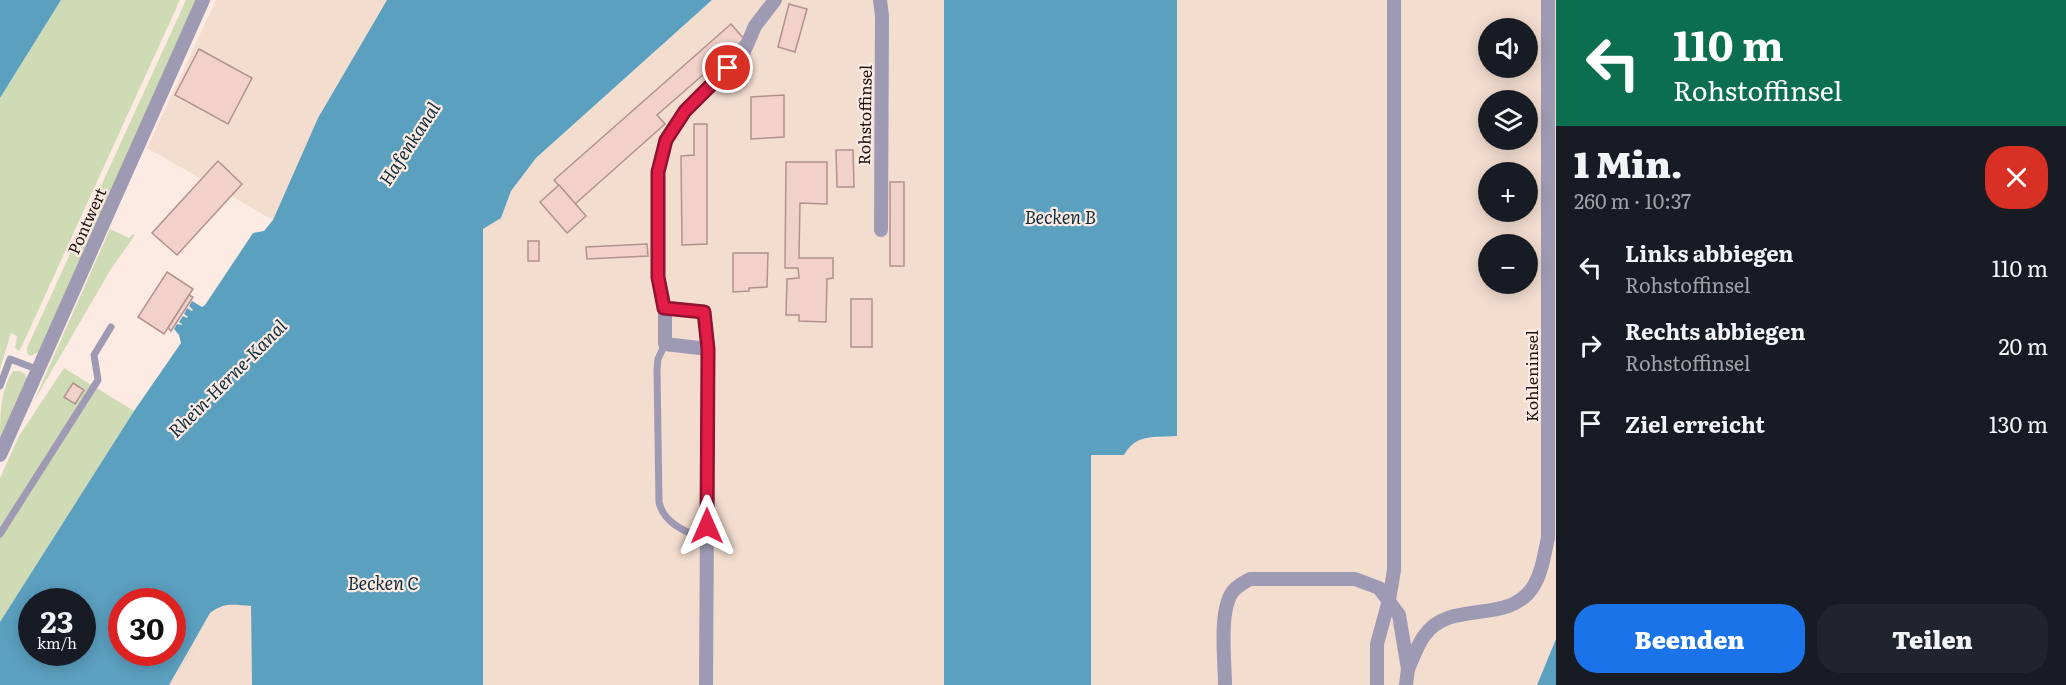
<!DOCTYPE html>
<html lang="de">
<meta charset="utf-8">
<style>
:root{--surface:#171b24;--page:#20242c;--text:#f1f3f6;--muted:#9ea1a6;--accent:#1a73e8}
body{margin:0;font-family:Literata,serif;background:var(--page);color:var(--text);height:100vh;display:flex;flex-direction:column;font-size:22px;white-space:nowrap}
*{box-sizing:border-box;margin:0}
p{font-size:20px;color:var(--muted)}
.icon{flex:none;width:33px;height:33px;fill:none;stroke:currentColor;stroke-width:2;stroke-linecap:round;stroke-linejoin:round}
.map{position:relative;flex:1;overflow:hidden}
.side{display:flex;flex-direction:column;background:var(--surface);width:510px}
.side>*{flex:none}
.banner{background:#0b6e4f;color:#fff;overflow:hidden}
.controls{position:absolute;left:1478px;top:18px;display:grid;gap:12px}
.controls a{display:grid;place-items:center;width:60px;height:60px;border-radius:50%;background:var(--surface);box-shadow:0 3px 15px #0003;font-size:30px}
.speed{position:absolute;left:18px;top:588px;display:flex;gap:12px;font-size:30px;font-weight:700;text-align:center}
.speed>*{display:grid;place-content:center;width:78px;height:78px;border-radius:50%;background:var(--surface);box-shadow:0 3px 15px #0003;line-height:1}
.speed small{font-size:15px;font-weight:400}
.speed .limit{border:9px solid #d22;background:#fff;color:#111}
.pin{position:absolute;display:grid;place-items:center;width:51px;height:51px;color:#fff;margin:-26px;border:3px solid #fff;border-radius:50%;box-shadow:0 2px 6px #0007}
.me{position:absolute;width:66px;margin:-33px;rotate:0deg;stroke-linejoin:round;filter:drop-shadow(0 0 4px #0008)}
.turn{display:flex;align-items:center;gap:21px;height:126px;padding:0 18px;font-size:27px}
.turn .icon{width:78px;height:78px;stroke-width:2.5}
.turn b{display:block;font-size:42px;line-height:51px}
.round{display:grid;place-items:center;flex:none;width:63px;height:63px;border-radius:24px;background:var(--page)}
.head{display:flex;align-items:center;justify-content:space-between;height:102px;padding:0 18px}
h1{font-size:36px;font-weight:800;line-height:45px}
.button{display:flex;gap:12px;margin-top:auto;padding:12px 18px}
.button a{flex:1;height:69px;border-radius:24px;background:var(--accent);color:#fff;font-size:24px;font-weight:800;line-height:69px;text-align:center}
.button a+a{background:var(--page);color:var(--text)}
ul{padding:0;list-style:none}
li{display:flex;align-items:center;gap:18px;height:78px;padding:0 18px}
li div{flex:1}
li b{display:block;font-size:22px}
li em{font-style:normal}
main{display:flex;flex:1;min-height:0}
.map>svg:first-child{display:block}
.industrial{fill:#f3ddcf;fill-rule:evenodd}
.green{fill:#cfdbb5}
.water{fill:#5ca0c0;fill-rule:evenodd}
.building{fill:#f1d1ca;stroke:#b1938c;stroke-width:1.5}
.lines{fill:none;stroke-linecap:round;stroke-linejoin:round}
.service{stroke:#9f9ab4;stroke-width:7}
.minor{stroke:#9f9ab4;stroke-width:14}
.route-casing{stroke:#92132f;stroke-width:15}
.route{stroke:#e11d48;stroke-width:10}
.labels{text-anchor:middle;stroke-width:4.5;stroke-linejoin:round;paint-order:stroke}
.street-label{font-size:16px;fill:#1d130f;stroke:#fdebe3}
.water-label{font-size:18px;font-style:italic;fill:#0e2e3d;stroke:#fdebe3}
</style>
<main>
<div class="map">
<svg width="1556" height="685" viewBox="0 0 1556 685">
<rect width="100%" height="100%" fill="#fdebe3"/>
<g class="industrial">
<polygon points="216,0 387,0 318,118 273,220 147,148"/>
<polygon points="712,0 944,0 944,685 483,685 483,229 501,218 511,191 536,158"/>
<path d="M1177 0H1556V639L1537 685H1091V455H1124L1130 445 1140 439 1177 436ZM1488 28H1527V68H1488ZM1488 100H1527V140H1488ZM1488 172H1527V212H1488ZM1488 244H1527V284H1488Z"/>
<polygon points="228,604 251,606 252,685 168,685 210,613 219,606"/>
</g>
<g class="green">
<polygon points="61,0 180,0 21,348 19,351 15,348 17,336 11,333 0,369 0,98"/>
<polygon points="186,0 197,0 39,352 30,356 27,353 27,348"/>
<polygon points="110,229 129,238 133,234 135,235 111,269 34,401"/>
<polygon points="64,368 134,411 0,622 0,478 19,436"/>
<path d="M13 371H19L25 374 27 379 0 441C0 417 0 391 13 371Z"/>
</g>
<g class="water">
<polygon points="0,0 61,0 0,98"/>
<path d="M387 0H712L536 158 511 191 501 218 483 229V685H252L251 606C234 605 225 602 210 613L169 685H0V622L134 411 181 343 179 335 174 329 177 324 183 325 179 322 183 316 187 318 188 317 184 314 187 308 192 311 193 310 189 306 192 301 202 307 205 305 253 233 264 231 273 220 318 118ZM32 602H82V652H32ZM122 602H172V652H122Z"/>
<path d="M944 0H1177V436C1155 438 1136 433 1124 455H1091V685H944Z"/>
<polygon points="1556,639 1556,685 1537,685"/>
</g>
<g class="building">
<polygon points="789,4 807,9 795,52 778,47"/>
<polygon points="731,24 744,39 657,115 665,124 575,204 554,180"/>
<polygon points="199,49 252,78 228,124 175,95"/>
<polygon points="784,95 784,137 751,139 751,97"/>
<polygon points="694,124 707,124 707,244 682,245 681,156 694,155"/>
<polygon points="836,150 853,150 854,187 837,187"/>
<polygon points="218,161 242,184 177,255 152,233"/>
<polygon points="786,162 827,162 827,204 800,203 799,258 833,258 833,278 827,279 826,322 799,321 799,315 786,315 787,279 799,278 798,268 785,268"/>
<rect x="890" y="182" width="14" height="84"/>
<polygon points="559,185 586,216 567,233 540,202"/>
<rect x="528" y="241" width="11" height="20"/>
<polygon points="647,244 648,256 587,259 586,247"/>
<polygon points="733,253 768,253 767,287 749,288 749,291 733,292"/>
<polygon points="167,272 193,289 164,334 138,317"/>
<polygon points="189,295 193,297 171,331 168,328"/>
<rect x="851" y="299" width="21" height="48"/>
<polygon points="73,383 84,390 75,404 64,397"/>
</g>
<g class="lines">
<g class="service">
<path d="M665 344 658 359 657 370 659 502C664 525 688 532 707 541"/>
<polyline points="0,386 10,359 39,370"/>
<polyline points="0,534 98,380 94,355 111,327"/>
</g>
<g class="minor">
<polyline points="880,0 882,16 881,230"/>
<polyline points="665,308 658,277 658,172 666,140 685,111 743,54 755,26 775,0"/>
<polyline points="0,455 203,0"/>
<path d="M1408 669C1413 658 1417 646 1424 636 1450 598 1508 626 1533 587 1542 573 1544 555 1548 538V0"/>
<polyline points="706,685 708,349 704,312 665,308 665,344 708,349"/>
<path d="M1225 685C1225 661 1218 608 1234 590 1239 585 1245 582 1250 579H1355L1379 588 1399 615 1408 669 1406 685"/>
<polyline points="1377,685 1377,644 1389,600 1394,570 1394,0"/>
</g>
</g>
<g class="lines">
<g class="route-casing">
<polyline id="route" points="707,526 708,349 704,312 664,308 658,277 658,172 666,140 685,111 728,68"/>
</g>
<use href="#route" class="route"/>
</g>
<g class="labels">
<g class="street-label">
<text transform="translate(865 115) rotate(-89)" y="6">Rohstoffinsel</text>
<text transform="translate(87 221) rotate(-66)" y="6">Pontwert</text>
<text transform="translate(1532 376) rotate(-90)" y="6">Kohleninsel</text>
</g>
<g class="water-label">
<text transform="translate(410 144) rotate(-57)" y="6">Hafenkanal</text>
<text x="1060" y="224">Becken B</text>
<text transform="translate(228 379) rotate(-45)" y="6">Rhein-Herne-Kanal</text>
<text x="383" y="590">Becken C</text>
</g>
</g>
</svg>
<div class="controls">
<a><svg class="icon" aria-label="sound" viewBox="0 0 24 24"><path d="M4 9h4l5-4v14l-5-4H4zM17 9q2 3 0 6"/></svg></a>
<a><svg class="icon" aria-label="layers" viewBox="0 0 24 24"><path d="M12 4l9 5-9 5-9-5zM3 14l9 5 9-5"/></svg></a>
<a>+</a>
<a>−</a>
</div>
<div class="speed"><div>23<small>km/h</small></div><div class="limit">30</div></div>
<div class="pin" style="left:728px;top:68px;background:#d93025"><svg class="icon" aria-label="arrive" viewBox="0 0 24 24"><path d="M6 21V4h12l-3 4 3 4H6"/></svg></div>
<svg class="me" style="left:707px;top:526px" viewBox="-20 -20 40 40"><path d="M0-17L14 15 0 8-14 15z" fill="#e11d48" stroke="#fff" stroke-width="4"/></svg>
</div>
<section class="side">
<div class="banner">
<div class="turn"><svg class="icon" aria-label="left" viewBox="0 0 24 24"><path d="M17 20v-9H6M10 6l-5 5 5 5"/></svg><div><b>110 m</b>Rohstoffinsel</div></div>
</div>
<div class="head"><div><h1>1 Min.</h1><p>260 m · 10:37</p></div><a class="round" style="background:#d93025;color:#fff"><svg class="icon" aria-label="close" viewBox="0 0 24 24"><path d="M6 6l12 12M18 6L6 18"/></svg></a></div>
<ul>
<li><svg class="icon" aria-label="left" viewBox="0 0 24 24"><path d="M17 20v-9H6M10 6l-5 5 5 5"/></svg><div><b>Links abbiegen</b><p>Rohstoffinsel</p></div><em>110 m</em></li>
<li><svg class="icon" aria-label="right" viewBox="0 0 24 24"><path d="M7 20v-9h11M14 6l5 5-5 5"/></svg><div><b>Rechts abbiegen</b><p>Rohstoffinsel</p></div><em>20 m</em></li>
<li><svg class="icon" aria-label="arrive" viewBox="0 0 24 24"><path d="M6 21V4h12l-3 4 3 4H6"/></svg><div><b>Ziel erreicht</b></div><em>130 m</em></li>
</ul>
<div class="button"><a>Beenden</a><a>Teilen</a></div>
</section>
</main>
